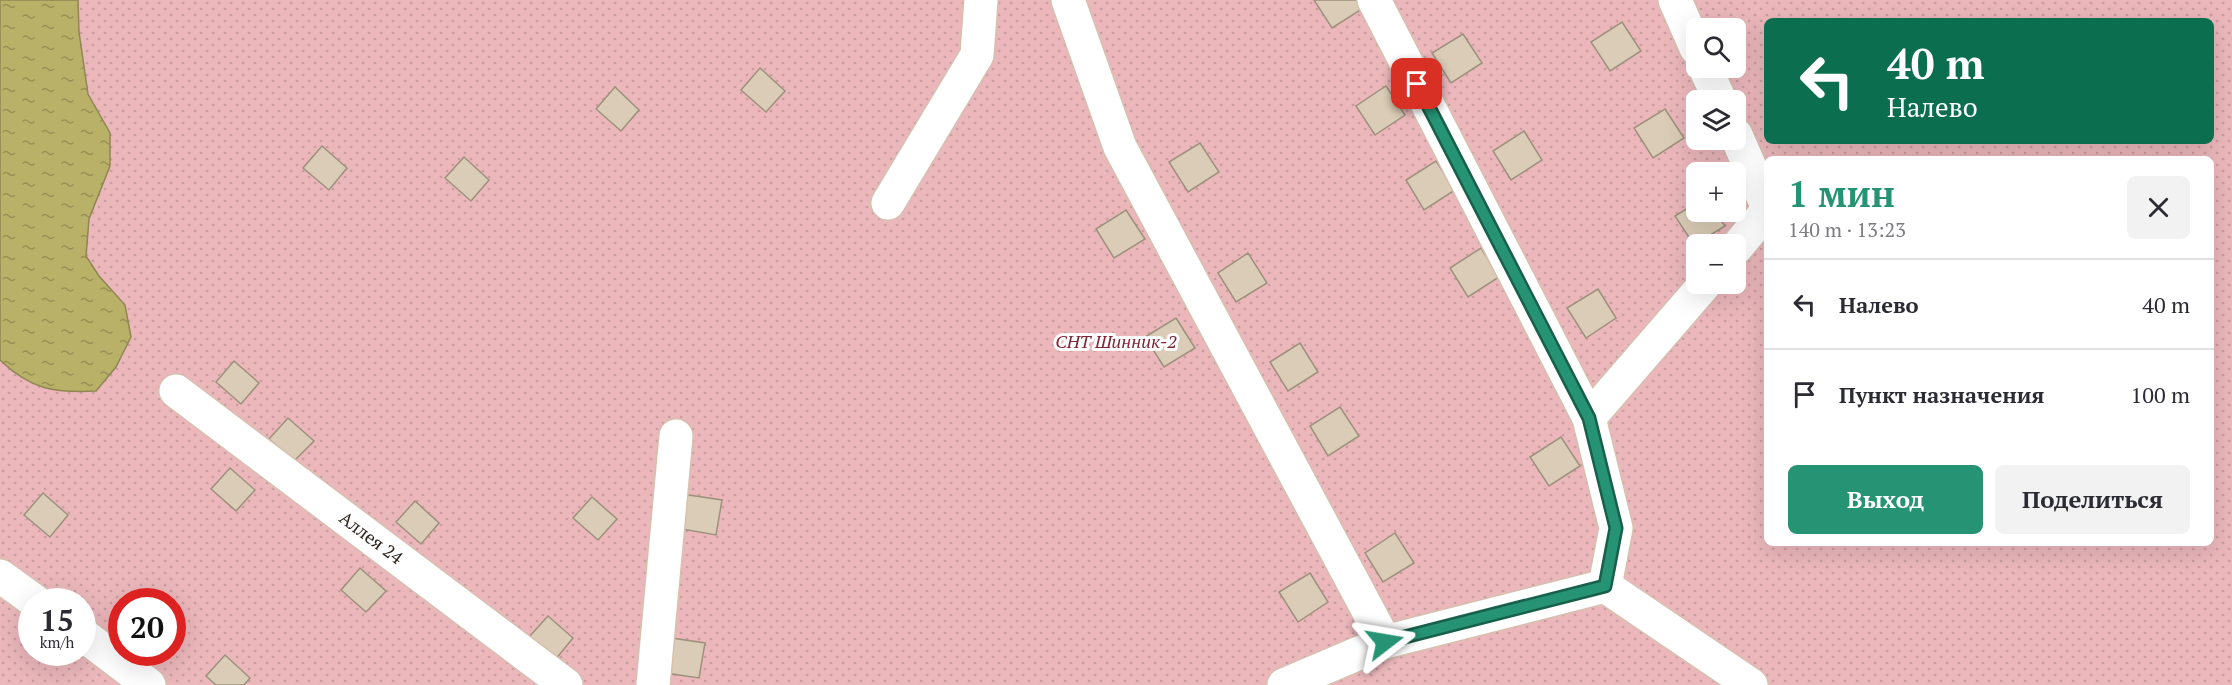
<!DOCTYPE html>
<html lang="ru">
<meta charset="utf-8">
<style>
:root{--surface:#fff;--page:#f2f2f3;--text:#2b2b33;--muted:#7c7c81;--line:#e1e1e2;--accent:#259374}
body{margin:0;font-family:"PT Serif",serif;background:var(--page);color:var(--text);height:100vh;display:flex;flex-direction:column;font-size:22px;white-space:nowrap}
*{box-sizing:border-box;margin:0}
p{font-size:20px;color:var(--muted)}
.icon{flex:none;width:33px;height:33px;fill:none;stroke:currentColor;stroke-width:2;stroke-linecap:round;stroke-linejoin:round}
.map{position:relative;flex:1;overflow:hidden}
.drawer{position:absolute;left:1764px;top:156px;width:450px;height:390px;display:flex;flex-direction:column;background:var(--surface);border-radius:9px;box-shadow:0 6px 24px #0002}
.drawer>*{flex:none}
.hud{position:absolute;left:1764px;top:18px;width:450px;height:126px;border-radius:9px;box-shadow:0 6px 24px #0002;background:#0b6e4f;color:#fff;overflow:hidden}
.controls{position:absolute;left:1686px;top:18px;display:grid;gap:12px}
.controls a{display:grid;place-items:center;width:60px;height:60px;border-radius:9px;background:var(--surface);box-shadow:0 6px 24px #0002;font-size:30px}
.speed{position:absolute;left:18px;top:588px;display:flex;gap:12px;font-size:30px;font-weight:700;text-align:center}
.speed>*{display:grid;place-content:center;width:78px;height:78px;border-radius:50%;background:var(--surface);box-shadow:0 6px 24px #0002;line-height:1}
.speed small{font-size:15px;font-weight:400}
.speed .limit{border:9px solid #d22;background:#fff;color:#111}
.pin{position:absolute;display:grid;place-items:center;width:51px;height:51px;color:#fff;margin:-26px;border-radius:12px;box-shadow:0 3px 9px #0006}
.me{position:absolute;width:66px;margin:-33px;rotate:76deg;stroke-linejoin:round;filter:drop-shadow(0 0 4px #0008)}
.turn{display:flex;align-items:center;gap:21px;height:126px;padding:0 24px;font-size:27px}
.turn .icon{width:78px;height:78px;stroke-width:2.5}
.turn b{display:block;font-size:42px;line-height:51px}
.round{display:grid;place-items:center;flex:none;width:63px;height:63px;border-radius:9px;background:var(--page)}
.summary{display:flex;align-items:center;justify-content:space-between;height:102px;padding:0 24px}
h1{font-size:36px;font-weight:600;line-height:45px;color:var(--accent)}
.primary-button{display:flex;gap:12px;margin-top:auto;padding:12px 24px}
.primary-button a{flex:1;height:69px;border-radius:9px;background:var(--accent);color:#fff;font-size:24px;font-weight:600;line-height:69px;text-align:center}
.primary-button a+a{background:var(--page);color:var(--text)}
ul{padding:0;list-style:none}
li{display:flex;align-items:center;gap:18px;height:90px;padding:0 24px;border-top:2px solid var(--line)}
li div{flex:1}
li b{display:block;font-size:22px}
li em{font-style:normal}
.map>svg:first-child{display:block}
.garden{fill:url(#garden-dots);fill-rule:evenodd}
.water{fill:url(#water-ripples);stroke:#8f8752;stroke-width:1.5}
.building{fill:#daccb6;stroke:#9e917c;stroke-width:1.5}
.lines{fill:none;stroke-linecap:round;stroke-linejoin:round}
.minor-casing{stroke:#d7c0b0;stroke-width:36}
.minor{stroke:#fff;stroke-width:33}
.route-casing{stroke:#18604b;stroke-width:15}
.route{stroke:#259374;stroke-width:10}
.labels{text-anchor:middle;stroke-width:6;stroke-linejoin:round;paint-order:stroke}
.park-label{font-size:18px;font-style:italic;fill:#802537;stroke:#fff}
.street-label{font-size:18px;fill:#2d241e;stroke:#fff}
</style>
<div class="map">
<svg width="2232" height="685" viewBox="0 0 2232 685">
<defs>
<pattern id="garden-dots" width="8" height="8" patternUnits="userSpaceOnUse" patternTransform="scale(1.5)"><rect width="8" height="8" fill="#ebb7bb"/><path d="M2 2h.1M6 6h.1" fill="none" stroke="#ca9da0" stroke-width="1.8" stroke-linecap="round"/></pattern>
<pattern id="water-ripples" width="26" height="14" patternUnits="userSpaceOnUse" patternTransform="scale(1.5)"><rect width="26" height="14" fill="#b9b168"/><path d="M2 4q2-2 4 0t4 0M15 11q2-2 4 0t4 0" fill="none" stroke="#979055"/></pattern>
</defs>
<rect width="100%" height="100%" fill="#fdf3ed"/>
<path class="garden" d="M0 0H2232V685H0ZM1767 21H2211V141H1767ZM1696 28H1736V68H1696ZM1696 100H1736V140H1696ZM1767 159H2211V543H1767ZM1696 172H1736V212H1696ZM1696 244H1736V284H1696ZM32 602H82V652H32ZM122 602H172V652H122Z"/>
<path class="water" d="M0 0H78L79 32 88 94 110 133V166L89 219 86 256 99 276 125 305 131 337 116 367 96 391C55 393 31 390 0 360Z"/>
<g class="building">
<polygon points="1314,0 1357,0 1362,9 1332,28"/>
<polygon points="1622,22 1641,51 1610,71 1591,42"/>
<polygon points="1463,34 1482,63 1451,83 1432,53"/>
<polygon points="760,68 785,91 766,112 741,90"/>
<polygon points="1386,86 1405,115 1375,135 1356,106"/>
<polygon points="615,87 639,110 621,131 596,109"/>
<polygon points="1665,109 1684,138 1653,158 1634,128"/>
<polygon points="1524,131 1542,160 1511,180 1493,151"/>
<polygon points="1200,143 1219,172 1188,192 1169,162"/>
<polygon points="322,146 347,168 329,190 303,168"/>
<polygon points="464,157 489,180 471,201 445,178"/>
<polygon points="1436,161 1455,190 1424,210 1406,180"/>
<polygon points="1696,203 1696,212 1715,212 1725,226 1694,245 1675,216"/>
<polygon points="1126,210 1145,239 1114,258 1096,229"/>
<polygon points="1481,248 1499,277 1468,297 1450,268"/>
<polygon points="1248,253 1267,283 1236,302 1218,273"/>
<polygon points="1598,289 1616,318 1586,338 1567,308"/>
<polygon points="1176,318 1195,348 1164,367 1145,337"/>
<polygon points="1300,343 1318,372 1288,391 1270,362"/>
<polygon points="234,361 259,383 241,404 216,382"/>
<polygon points="1340,407 1359,436 1328,456 1310,426"/>
<polygon points="288,418 314,441 294,461 269,439"/>
<polygon points="1561,437 1580,466 1549,486 1530,457"/>
<polygon points="230,468 255,490 236,511 211,489"/>
<polygon points="43,493 68,515 50,537 24,515"/>
<polygon points="682,494 722,500 716,535 676,528"/>
<polygon points="592,497 617,519 598,540 573,518"/>
<polygon points="415,501 439,523 421,544 396,522"/>
<polygon points="1395,533 1414,563 1383,582 1365,553"/>
<polygon points="360,568 386,591 366,612 341,590"/>
<polygon points="1310,573 1328,602 1298,622 1279,592"/>
<polygon points="548,616 573,638 555,660 529,637"/>
<polygon points="665,637 705,643 699,678 659,672"/>
<polygon points="225,655 250,678 244,685 216,685 206,676"/>
</g>
<g class="lines">
<g class="minor-casing">
<g id="minor">
<polyline points="1068,0 1120,147 1385,642"/>
<polyline points="1675,0 1696,48"/>
<polyline points="1705,68 1720,100"/>
<polyline points="1736,135 1767,206"/>
<polyline points="888,203 977,55 981,0"/>
<polyline points="1736,248 1767,211"/>
<polyline points="176,391 566,685"/>
<polyline points="1589,418 1705,284"/>
<polyline points="0,576 36,602"/>
<polyline points="1605,586 1751,685"/>
<polyline points="82,634 149,685"/>
<polyline points="653,685 676,436"/>
<polyline points="1284,685 1385,642 1605,586 1616,528 1589,418 1374,0"/>
</g>
</g>
<use href="#minor" class="minor"/>
</g>
<g class="lines">
<g class="route-casing">
<polyline id="route" points="1385,642 1605,586 1616,528 1589,418 1417,84"/>
</g>
<use href="#route" class="route"/>
</g>
<g class="labels">
<g class="park-label">
<text x="1116" y="348">СНТ Шинник-2</text>
</g>
<g class="street-label">
<text transform="translate(371 538) rotate(37)" y="6">Аллея 24</text>
</g>
</g>
</svg>
<div class="controls">
<a><svg class="icon" aria-label="search" viewBox="0 0 24 24"><circle cx="10" cy="10" r="6"/><path d="M15 15l6 6"/></svg></a>
<a><svg class="icon" aria-label="layers" viewBox="0 0 24 24"><path d="M12 4l9 5-9 5-9-5zM3 14l9 5 9-5"/></svg></a>
<a>+</a>
<a>−</a>
</div>
<div class="speed"><div>15<small>km/h</small></div><div class="limit">20</div></div>
<div class="pin" style="left:1417px;top:84px;background:#d93025"><svg class="icon" aria-label="arrive" viewBox="0 0 24 24"><path d="M6 21V4h12l-3 4 3 4H6"/></svg></div>
<svg class="me" style="left:1385px;top:642px" viewBox="-20 -20 40 40"><path d="M0-17L14 15 0 8-14 15z" fill="#259374" stroke="#fff" stroke-width="4"/></svg>
<div class="hud">
<div class="turn"><svg class="icon" aria-label="left" viewBox="0 0 24 24"><path d="M17 20v-9H6M10 6l-5 5 5 5"/></svg><div><b>40 m</b>Налево</div></div>
</div>
<section class="drawer">
<div class="summary"><div><h1>1 мин</h1><p>140 m · 13:23</p></div><a class="round"><svg class="icon" aria-label="close" viewBox="0 0 24 24"><path d="M6 6l12 12M18 6L6 18"/></svg></a></div>
<ul>
<li><svg class="icon" aria-label="left" viewBox="0 0 24 24"><path d="M17 20v-9H6M10 6l-5 5 5 5"/></svg><div><b>Налево</b></div><em>40 m</em></li>
<li><svg class="icon" aria-label="arrive" viewBox="0 0 24 24"><path d="M6 21V4h12l-3 4 3 4H6"/></svg><div><b>Пункт назначения</b></div><em>100 m</em></li>
</ul>
<div class="primary-button"><a>Выход</a><a>Поделиться</a></div>
</section>
</div>
